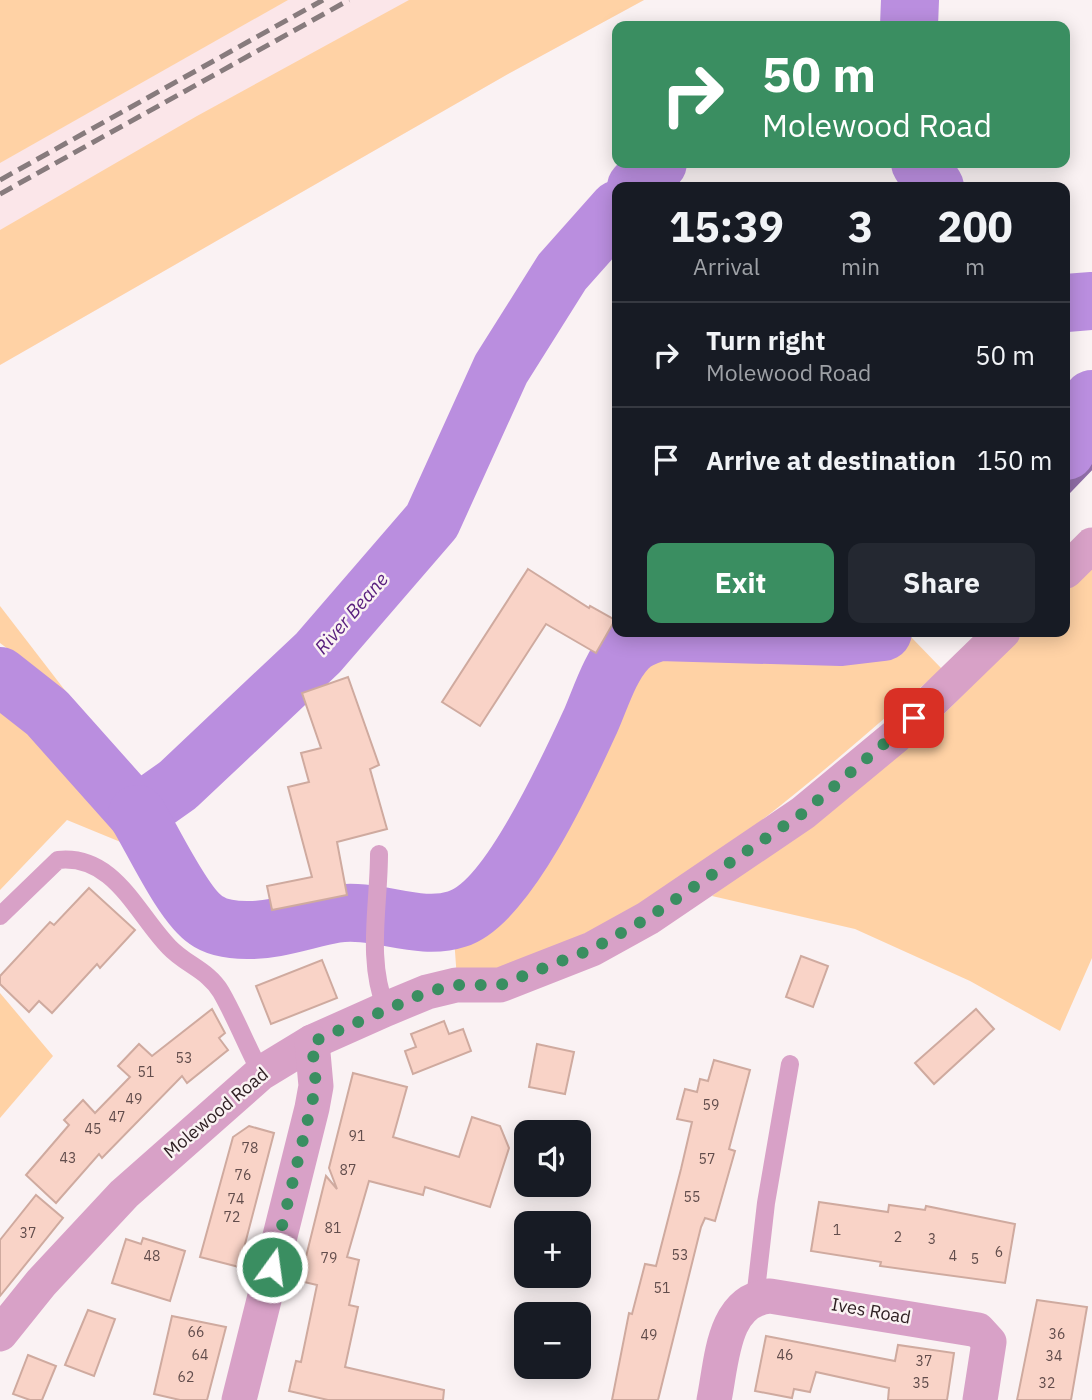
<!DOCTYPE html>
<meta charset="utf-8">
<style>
:root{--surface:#171b24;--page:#242831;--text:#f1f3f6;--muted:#9ea1a6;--line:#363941;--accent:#3a8e61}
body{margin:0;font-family:"IBM Plex Sans",sans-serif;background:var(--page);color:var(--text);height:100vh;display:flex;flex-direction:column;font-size:26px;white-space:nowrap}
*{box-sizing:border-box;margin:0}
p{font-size:23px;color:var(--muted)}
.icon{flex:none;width:38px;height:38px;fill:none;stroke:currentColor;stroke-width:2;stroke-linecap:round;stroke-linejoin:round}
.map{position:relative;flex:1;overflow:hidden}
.panel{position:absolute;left:612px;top:182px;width:458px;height:455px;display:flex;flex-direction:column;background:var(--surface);border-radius:14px;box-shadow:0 4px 18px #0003}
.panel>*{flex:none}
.top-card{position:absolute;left:612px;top:21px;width:458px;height:147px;border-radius:14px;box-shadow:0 4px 18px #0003;background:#3a8e61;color:#fff;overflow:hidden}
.controls{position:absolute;left:514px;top:1120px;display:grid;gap:14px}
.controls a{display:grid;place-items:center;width:77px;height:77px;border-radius:14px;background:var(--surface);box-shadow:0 4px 18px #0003;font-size:35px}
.pin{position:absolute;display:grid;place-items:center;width:60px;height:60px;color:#fff;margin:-30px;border-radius:14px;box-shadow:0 4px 10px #0006}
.me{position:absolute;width:77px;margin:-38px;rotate:14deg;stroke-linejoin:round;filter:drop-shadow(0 0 5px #0008)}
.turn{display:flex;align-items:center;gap:24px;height:147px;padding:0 35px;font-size:32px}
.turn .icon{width:91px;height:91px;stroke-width:2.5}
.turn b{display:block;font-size:49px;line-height:60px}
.eta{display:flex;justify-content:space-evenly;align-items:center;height:119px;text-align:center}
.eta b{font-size:42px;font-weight:700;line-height:49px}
.primary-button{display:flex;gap:14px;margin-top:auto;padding:14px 35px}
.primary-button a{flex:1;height:80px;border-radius:14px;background:var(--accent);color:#fff;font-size:28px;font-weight:700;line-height:80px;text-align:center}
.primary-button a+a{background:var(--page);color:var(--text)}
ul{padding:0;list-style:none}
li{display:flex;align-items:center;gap:21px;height:105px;padding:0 35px;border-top:2px solid var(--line)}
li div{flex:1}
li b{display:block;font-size:26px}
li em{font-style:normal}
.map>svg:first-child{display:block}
.built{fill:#fbe6e9}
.green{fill:#ffd2a5}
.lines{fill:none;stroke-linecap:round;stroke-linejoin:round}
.stream{stroke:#906da7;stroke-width:10}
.river{stroke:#ba8edf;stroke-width:58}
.building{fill:#f9d3c7;stroke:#cfaa9f;stroke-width:2}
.lane{stroke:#d8a1c7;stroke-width:18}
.street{stroke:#d8a1c7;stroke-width:35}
.rail{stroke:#877b7d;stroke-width:5;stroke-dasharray:14 7;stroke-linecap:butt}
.route{stroke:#3a8e61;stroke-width:12;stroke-dasharray:0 21.6}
.labels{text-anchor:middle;stroke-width:5;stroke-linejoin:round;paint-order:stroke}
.number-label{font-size:14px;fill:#624d4c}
.street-label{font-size:18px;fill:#2f2023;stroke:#faf2f3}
.water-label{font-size:19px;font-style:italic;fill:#5a217f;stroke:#faf2f3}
</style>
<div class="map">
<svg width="1092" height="1400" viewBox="0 0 1092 1400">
<rect width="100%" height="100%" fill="#faf2f3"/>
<polygon class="built" points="119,0 644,0 508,74 0,365 0,67"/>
<g class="green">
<polygon points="0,0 288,0 0,163"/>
<polygon points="409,0 644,0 508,74 0,365 0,230 197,116"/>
<polygon points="1092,562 1092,958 1060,1031 970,981 855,929 712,896 939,719 1025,632 1066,632 1066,589"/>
<polygon points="0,606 67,693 0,643"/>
<path d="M911 637 942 669C799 791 645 937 457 979L454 938 481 928 501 912 516 894 583 779 635 665C658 645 686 644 716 648 728 649 740 655 753 656 790 658 881 654 911 637Z"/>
<polygon points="0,705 101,791 140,850 67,820 0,890"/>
<polygon points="0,993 53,1056 0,1118"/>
</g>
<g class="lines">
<polyline class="stream" points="1066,490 1092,463"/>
<g class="river">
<polyline points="909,26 910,0"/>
<polyline points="920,163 935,187"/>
<polyline points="636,187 658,163"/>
<polyline points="1066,303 1092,301"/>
<polyline points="1066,451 1092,399"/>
<polyline points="0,676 47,713 137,814 178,785 318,653 432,521 501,369 562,272 618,209"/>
<path d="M137 814C153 840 183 905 206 920 217 928 233 930 247 930 275 931 307 919 335 914 375 907 418 932 457 919 508 903 569 768 591 720 601 697 610 667 627 649 636 639 647 636 659 632L841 637 883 632"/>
</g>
</g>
<g class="building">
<polygon points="528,569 589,608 590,606 615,620 596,653 546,624 480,726 442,702"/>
<polygon points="348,677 379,765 370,769 387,829 337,842 347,895 272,910 267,886 312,877 288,787 309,782 301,753 321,748 302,693"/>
<polygon points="89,888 135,930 100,968 97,964 52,1013 39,1001 29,1012 0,984 0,976 50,922 54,925"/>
<polygon points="801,956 828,966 813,1007 786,997"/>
<polygon points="322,960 337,998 271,1024 256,986"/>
<polygon points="212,1009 225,1033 219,1038 228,1050 187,1083 182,1076 102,1158 99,1154 56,1203 26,1175 69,1125 64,1120 83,1100 95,1113 130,1077 118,1066 139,1044 152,1056"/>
<polygon points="976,1009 994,1029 934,1084 915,1063"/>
<polygon points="444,1021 449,1034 463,1029 471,1051 413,1074 405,1051 416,1047 411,1034"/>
<polygon points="537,1044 574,1052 565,1094 529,1087"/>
<polygon points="714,1060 750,1070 729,1149 735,1151 715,1221 705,1218 701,1227 658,1400 612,1400 629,1313 632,1314 645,1264 656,1266 681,1169 692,1122 677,1119 685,1089 697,1092 700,1079 708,1081"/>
<polygon points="353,1073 407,1087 393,1137 459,1157 472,1117 500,1126 509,1148 490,1207 425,1187 423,1195 369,1181 347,1257 359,1260 349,1305 358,1307 345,1367 444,1390 443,1400 328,1400 289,1391 296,1361 301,1362 317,1285 300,1281 326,1176 337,1189 329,1168"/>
<polygon points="249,1126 274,1133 239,1267 200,1257 233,1137"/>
<polygon points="36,1195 63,1218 0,1296 0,1240"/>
<polygon points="819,1202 888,1212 889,1205 925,1210 926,1206 1015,1224 1005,1283 880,1266 881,1262 811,1251"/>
<polygon points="143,1238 185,1251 170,1301 112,1283 126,1239 141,1244"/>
<polygon points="1037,1300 1087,1307 1071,1400 1017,1400"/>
<polygon points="88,1310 115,1319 94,1376 65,1365"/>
<polygon points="172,1316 226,1327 207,1400 180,1400 154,1394"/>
<polygon points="766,1336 895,1361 898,1345 954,1353 947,1400 888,1400 889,1388 816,1372 810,1392 794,1389 792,1398 755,1391"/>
<polygon points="28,1355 56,1366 42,1400 30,1400 13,1394"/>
</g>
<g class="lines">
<g class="lane">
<path d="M379 854C379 906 366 959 386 1009"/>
<path d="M0 916 58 860C114 854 136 913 169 947 186 965 208 970 221 992 236 1018 247 1047 261 1073"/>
<polyline points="755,1299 766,1203 790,1064"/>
</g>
<g class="street">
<polyline points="1066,571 1092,545"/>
<polyline points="0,1334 41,1283 124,1194 261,1073 312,1042 386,1009 427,992 456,985 500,985 592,949 648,918 803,813 896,736 1003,632"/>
<polyline points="239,1400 312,1108 316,1086 312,1042"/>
<path d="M714 1400C722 1362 722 1300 770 1296L978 1330 989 1342 980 1400"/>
</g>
<g class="rail">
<polyline points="0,180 323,0"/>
<polyline points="0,194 349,0"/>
</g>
</g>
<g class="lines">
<polyline class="route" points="272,1267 316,1086 312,1042 427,992 456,985 500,985 592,949 648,918 803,813 914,718"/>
</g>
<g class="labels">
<g class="number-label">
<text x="184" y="1063">53</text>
<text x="146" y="1077">51</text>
<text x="134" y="1104">49</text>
<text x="711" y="1110">59</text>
<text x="117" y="1122">47</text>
<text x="93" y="1134">45</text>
<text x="357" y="1141">91</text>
<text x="250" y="1153">78</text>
<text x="68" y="1163">43</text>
<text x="707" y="1164">57</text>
<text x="348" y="1175">87</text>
<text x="243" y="1180">76</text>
<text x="692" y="1202">55</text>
<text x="236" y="1204">74</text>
<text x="232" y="1222">72</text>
<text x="333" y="1233">81</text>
<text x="837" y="1235">1</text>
<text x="28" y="1238">37</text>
<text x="898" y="1242">2</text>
<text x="932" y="1244">3</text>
<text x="999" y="1257">6</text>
<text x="680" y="1260">53</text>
<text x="152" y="1261">48</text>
<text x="953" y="1261">4</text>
<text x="329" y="1263">79</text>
<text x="975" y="1264">5</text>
<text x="662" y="1293">51</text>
<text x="196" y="1337">66</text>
<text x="1057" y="1339">36</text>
<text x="649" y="1340">49</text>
<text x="200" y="1360">64</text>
<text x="785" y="1360">46</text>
<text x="1054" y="1361">34</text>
<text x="924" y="1366">37</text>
<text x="186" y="1382">62</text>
<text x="921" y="1388">35</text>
<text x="1047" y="1388">32</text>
</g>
<g class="street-label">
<text transform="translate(216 1113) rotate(-40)" y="6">Molewood Road</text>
<text transform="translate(871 1311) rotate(10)" y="6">Ives Road</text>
</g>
<g class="water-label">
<text transform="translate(351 613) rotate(-49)" y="7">River Beane</text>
</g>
</g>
</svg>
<div class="controls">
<a><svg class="icon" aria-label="sound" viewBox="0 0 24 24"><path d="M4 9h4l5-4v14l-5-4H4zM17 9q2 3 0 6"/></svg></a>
<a>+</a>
<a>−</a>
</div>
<div class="pin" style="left:914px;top:718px;background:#d93025"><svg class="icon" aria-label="arrive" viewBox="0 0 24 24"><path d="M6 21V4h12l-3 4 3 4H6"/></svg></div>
<svg class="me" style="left:272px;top:1267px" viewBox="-20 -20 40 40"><circle r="17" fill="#3a8e61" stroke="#fff" stroke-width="3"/><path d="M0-11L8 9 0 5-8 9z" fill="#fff"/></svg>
<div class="top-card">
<div class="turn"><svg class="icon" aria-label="right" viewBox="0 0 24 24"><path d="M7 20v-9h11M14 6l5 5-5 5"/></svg><div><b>50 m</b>Molewood Road</div></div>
</div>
<section class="panel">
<div class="eta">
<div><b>15:39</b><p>Arrival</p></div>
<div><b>3</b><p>min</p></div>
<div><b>200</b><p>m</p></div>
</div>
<ul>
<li><svg class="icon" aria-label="right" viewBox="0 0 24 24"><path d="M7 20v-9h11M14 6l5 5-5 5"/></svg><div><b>Turn right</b><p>Molewood Road</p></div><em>50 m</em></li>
<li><svg class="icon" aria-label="arrive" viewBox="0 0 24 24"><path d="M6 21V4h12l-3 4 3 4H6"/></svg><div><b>Arrive at destination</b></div><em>150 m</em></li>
</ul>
<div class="primary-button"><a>Exit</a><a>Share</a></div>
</section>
</div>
